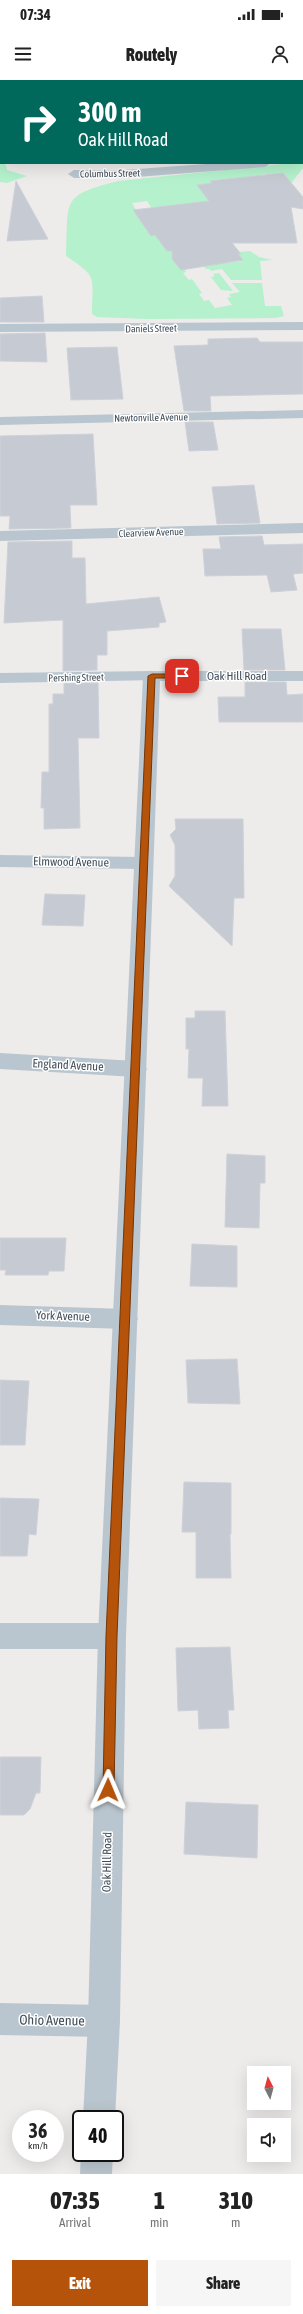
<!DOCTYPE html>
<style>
:root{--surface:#fff;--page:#f6f6f6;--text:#222;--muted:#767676;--accent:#b45309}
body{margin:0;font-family:"Asap Condensed",sans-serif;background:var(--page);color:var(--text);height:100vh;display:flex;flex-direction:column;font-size:15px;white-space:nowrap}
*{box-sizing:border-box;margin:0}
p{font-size:13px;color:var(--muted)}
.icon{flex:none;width:22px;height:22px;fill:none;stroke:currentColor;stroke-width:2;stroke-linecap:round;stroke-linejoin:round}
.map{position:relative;height:2094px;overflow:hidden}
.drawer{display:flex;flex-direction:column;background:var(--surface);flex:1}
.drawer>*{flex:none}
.hud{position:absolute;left:0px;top:0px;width:303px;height:84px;box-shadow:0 4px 16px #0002;background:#00695c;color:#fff;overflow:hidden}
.needle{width:26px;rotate:354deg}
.tools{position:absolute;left:247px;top:1986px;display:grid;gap:8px}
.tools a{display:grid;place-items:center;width:44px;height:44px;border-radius:0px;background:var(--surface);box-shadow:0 4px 16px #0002;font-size:20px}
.speed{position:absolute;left:12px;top:2030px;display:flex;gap:8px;font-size:20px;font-weight:700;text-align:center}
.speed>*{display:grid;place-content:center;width:52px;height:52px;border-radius:50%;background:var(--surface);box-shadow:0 4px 16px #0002;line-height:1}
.speed small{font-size:10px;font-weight:400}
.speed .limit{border:2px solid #111;border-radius:6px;background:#fff;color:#111}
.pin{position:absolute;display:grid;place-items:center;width:34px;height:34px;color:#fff;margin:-17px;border-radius:8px;box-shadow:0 2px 6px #0006}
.me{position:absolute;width:44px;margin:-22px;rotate:1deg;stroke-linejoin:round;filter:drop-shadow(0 0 3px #0008)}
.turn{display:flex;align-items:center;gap:14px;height:84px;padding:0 12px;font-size:18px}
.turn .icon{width:52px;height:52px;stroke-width:2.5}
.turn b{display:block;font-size:28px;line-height:34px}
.eta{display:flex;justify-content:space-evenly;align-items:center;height:68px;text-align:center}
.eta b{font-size:24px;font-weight:800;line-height:28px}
.cta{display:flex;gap:8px;margin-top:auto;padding:8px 12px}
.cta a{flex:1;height:46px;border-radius:0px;background:var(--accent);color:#fff;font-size:16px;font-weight:800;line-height:46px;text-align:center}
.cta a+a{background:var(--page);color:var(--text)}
.status{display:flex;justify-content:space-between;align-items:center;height:28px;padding:0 20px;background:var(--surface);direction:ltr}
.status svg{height:11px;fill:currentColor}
header{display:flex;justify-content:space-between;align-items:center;height:52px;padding:0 12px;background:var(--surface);font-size:18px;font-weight:800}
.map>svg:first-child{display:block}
.green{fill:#b4f1cc}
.building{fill:#c6cad2;stroke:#ced1d8}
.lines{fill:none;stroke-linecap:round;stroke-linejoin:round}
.minor{fill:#bac6cf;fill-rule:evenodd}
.tertiary{fill:#bac6cf;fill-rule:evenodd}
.route{fill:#b45309;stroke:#753606}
.labels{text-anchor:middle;stroke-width:3;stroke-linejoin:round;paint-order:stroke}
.far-street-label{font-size:10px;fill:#424f5a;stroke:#fff}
.street-label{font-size:12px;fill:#424f5a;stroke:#fff}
.near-street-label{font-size:14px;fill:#424f5a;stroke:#fff}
</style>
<div class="status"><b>07:34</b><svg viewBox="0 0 49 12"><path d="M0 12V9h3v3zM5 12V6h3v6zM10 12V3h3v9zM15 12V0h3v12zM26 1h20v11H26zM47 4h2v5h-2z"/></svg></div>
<header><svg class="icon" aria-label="menu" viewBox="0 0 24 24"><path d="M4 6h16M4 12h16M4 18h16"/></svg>Routely<svg class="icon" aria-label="person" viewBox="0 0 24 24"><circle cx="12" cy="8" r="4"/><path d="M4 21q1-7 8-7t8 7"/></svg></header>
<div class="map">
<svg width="303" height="2094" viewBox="0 0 303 2094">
<rect width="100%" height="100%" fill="#eeebeb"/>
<g class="green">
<polygon points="0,81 6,85 7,90 27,96 7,103 0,102"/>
<path d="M303 82V88L282 115 266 94 197 105 202 111 217 109 278 119 157 129 156 127H151L147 121 132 123 136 130 133 131 137 136H141L151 155H155L160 162 176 160 199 149 226 183 242 181 238 174H241L239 172 250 171 259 177 272 180 260 181 262 200H231L222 189 211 191 209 189H206L200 182 182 185 186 192 183 193 189 200 192 199 202 213 199 214 204 221 209 220 215 228 232 225 227 218 231 217 229 214 240 212 232 203H262L265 226H281L284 236 276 238 147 239 97 237 92 234C92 196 99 198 66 176 69 121 59 115 119 101Z"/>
<polygon points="219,193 233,211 221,210 211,197 215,196 213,194"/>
</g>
<g class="building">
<polygon points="283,93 303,117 303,129 291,127 297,163 232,163 241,174 238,174 243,180 181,190 172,179 172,171 167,171 155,155 151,156 133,130 209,121 197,105 212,103 210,101"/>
<polygon points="16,101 48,159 7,161"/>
<polygon points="42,216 44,242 0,242 0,218"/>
<polygon points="45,253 47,282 0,281 0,254"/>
<polygon points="257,258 260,262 303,262 303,314 210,316 211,331 184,331 174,266 208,265 208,259"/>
<polygon points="117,267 123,319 71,320 67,268"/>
<polygon points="185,342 213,342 218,370 189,371"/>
<polygon points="93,354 97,425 70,425 71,448 9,449 10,436 0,436 0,356"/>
<polygon points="254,405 260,443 217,444 212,407"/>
<polygon points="262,456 264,465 303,464 303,493 293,494 297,510 271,512 267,495 205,496 203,469 221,469 219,457"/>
<polygon points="72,461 72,478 85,478 86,524 159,517 166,542 159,543 159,547 107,551 107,575 97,575 97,590 63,591 63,540 4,543 8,462"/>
<polygon points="242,549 281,549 285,590 244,590"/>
<polygon points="245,602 286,602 287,615 303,614 303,642 219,642 218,617 245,617"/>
<polygon points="64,603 98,603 99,658 78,658 80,748 44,749 44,728 41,728 42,692 49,692 49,624 53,624 53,614 64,614"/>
<polygon points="175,739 243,739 244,818 234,818 232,866 169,806 175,796 175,765 170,755 176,749"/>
<polygon points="45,814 85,815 83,846 42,845"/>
<polygon points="195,931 225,931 228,1026 202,1026 203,998 188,998 189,969 186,969 186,938 195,938"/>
<polygon points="227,1074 265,1076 265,1103 260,1103 259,1148 225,1147"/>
<polygon points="0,1158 66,1158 64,1191 49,1191 48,1195 5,1195 6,1190 0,1190"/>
<polygon points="192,1164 237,1166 237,1207 190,1206"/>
<polygon points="237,1279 240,1324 188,1323 186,1280"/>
<polygon points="0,1300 29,1301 25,1365 0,1365"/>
<polygon points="184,1402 231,1403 231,1454 230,1454 231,1498 196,1498 196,1452 182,1452"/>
<polygon points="0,1418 39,1419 36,1455 29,1454 27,1476 0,1476"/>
<polygon points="230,1567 234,1630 228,1630 229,1648 199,1649 198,1630 178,1631 176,1568"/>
<polygon points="0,1677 41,1677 40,1713 36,1713 30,1729 24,1735 0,1735"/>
<polygon points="186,1722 258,1725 257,1778 184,1774"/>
</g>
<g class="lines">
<g class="minor">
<polygon points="43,0 56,0 57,1 44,1"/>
<polygon points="128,0 144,0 127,1"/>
<rect x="0" y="25" width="1" height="6"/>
<polygon points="219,83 271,83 265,87 124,98 74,98 68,94 74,90 124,90"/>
<polygon points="303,330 303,338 0,345 0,337"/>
<polygon points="303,443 303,453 0,461 0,451"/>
<polygon points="152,591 158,592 161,596 158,600 0,603 0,593"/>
<polygon points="0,775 142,777 149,779 152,783 149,787 142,789 0,787"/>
<polygon points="0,973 136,981 144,984 147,989 144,994 136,997 0,989"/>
<polygon points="0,1225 126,1229 134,1232 138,1239 134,1246 126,1249 0,1245"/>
<polygon points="0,1543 112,1543 122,1547 126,1556 122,1565 112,1569 0,1569"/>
<polygon points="0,1923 104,1925 115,1930 120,1941 115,1952 104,1957 0,1955"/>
</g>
<g class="tertiary">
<polygon points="303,242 303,250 0,252 0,244"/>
<polygon points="152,591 303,591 303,601 160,601 126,1556 120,1941 115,2039 83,2039 88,1941 98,1556 143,596 146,592"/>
<polygon points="81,2072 113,2073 112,2094 80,2094"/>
</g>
</g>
<polygon class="route" points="182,594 185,596 184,598 155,598 117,1556 114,1710 113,1714 108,1716 104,1714 103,1710 106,1556 148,596 152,594"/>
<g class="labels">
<g class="far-street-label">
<text transform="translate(110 93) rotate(-1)" y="4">Columbus Street</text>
<text transform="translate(151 248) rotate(-1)" y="4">Daniels Street</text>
<text transform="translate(151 337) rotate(-1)" y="4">Newtonville Avenue</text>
<text transform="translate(151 452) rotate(-2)" y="4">Clearview Avenue</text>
<text transform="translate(76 597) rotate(-1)" y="4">Pershing Street</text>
</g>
<g class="street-label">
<text x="237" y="600">Oak Hill Road</text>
<text transform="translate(71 782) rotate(1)" y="4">Elmwood Avenue</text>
<text transform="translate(68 985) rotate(3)" y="4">England Avenue</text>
<text transform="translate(63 1236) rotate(2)" y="4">York Avenue</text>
<text transform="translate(107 1782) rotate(-89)" y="4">Oak Hill Road</text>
</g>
<g class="near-street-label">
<text transform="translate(52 1940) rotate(1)" y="5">Ohio Avenue</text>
</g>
</g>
</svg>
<div class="tools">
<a><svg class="needle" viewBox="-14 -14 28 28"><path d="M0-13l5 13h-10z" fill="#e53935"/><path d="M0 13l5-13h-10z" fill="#767676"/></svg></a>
<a><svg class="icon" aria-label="sound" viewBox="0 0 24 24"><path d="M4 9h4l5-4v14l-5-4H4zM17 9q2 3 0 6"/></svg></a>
</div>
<div class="speed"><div>36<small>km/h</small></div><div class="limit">40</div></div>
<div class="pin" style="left:182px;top:596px;background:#d93025"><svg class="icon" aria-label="arrive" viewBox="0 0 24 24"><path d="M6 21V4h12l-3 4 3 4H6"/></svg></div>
<svg class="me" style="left:108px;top:1710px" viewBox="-20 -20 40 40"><path d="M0-17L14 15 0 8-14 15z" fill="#b45309" stroke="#fff" stroke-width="4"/></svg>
<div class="hud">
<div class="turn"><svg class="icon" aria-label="right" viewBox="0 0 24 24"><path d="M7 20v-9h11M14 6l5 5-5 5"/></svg><div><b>300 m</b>Oak Hill Road</div></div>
</div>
</div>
<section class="drawer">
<div class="eta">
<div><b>07:35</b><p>Arrival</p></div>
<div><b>1</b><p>min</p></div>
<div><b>310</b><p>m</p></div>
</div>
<div class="cta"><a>Exit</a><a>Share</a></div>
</section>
